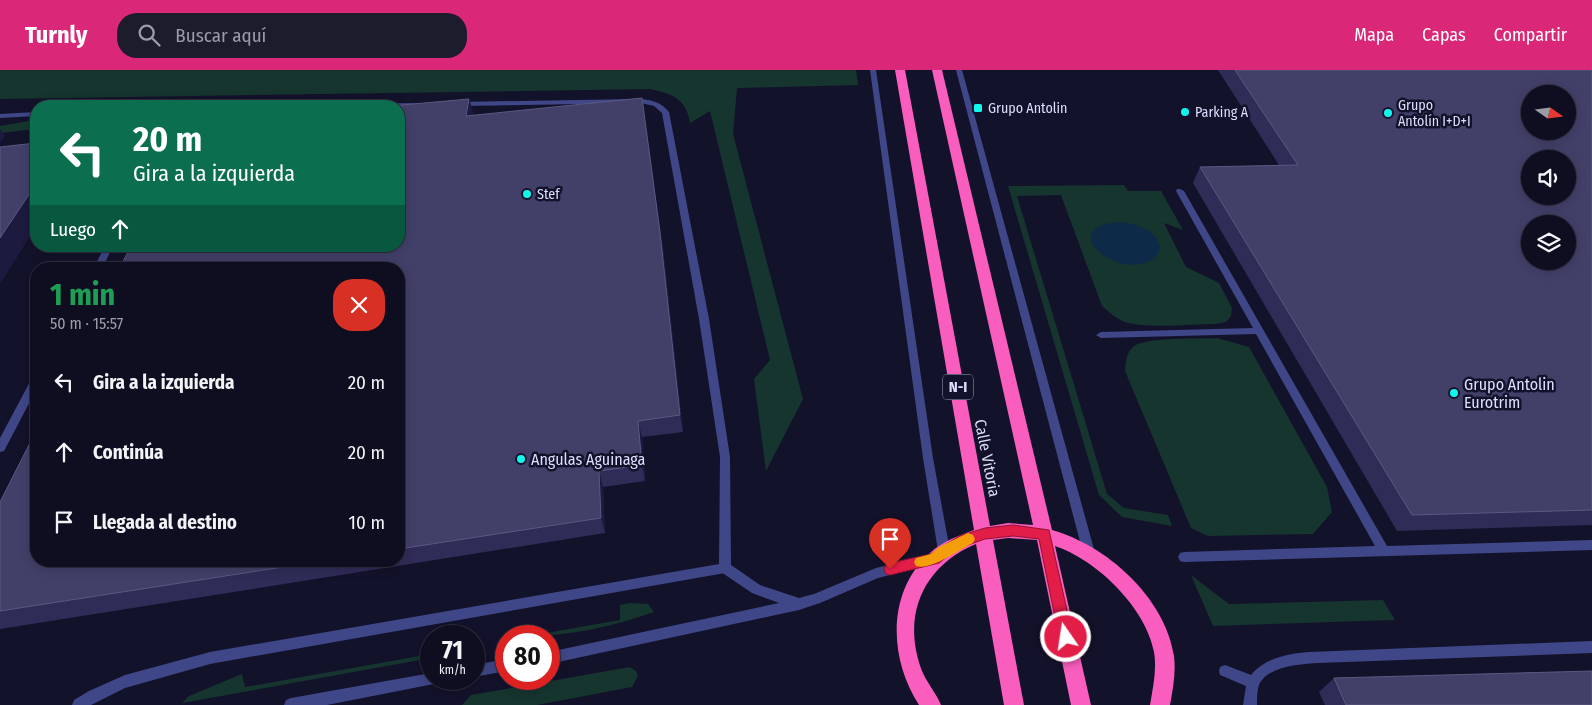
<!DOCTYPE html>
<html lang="es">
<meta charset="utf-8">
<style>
:root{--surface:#0e0e20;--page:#1c1c2d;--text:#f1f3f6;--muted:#9b9ca5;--line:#2e2e3e;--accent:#db2777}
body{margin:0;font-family:"Fira Sans Condensed",sans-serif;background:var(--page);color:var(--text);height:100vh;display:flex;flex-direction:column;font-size:19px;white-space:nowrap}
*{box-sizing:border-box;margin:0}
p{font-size:16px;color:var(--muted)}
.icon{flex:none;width:28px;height:28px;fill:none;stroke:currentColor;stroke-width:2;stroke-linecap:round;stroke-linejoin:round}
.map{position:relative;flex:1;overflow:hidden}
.details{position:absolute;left:30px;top:192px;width:375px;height:305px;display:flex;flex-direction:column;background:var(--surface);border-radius:20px;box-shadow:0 2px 12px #0003,0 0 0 1px var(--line)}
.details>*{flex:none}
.hud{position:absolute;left:30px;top:30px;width:375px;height:152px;border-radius:20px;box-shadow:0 2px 12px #0003,0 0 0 1px var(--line);background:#0b6e4f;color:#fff;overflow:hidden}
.needle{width:32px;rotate:104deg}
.fabs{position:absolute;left:1521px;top:15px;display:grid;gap:10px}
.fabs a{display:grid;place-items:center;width:55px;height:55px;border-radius:50%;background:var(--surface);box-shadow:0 2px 12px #0003,0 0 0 1px var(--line);font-size:25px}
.speed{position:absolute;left:420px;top:555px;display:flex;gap:10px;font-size:25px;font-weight:700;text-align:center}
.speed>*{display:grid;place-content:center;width:65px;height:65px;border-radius:50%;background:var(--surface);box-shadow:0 2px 12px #0003,0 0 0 1px var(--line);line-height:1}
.speed small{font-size:12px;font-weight:400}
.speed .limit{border:8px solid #d22;background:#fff;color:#111}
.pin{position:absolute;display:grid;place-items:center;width:42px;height:42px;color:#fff;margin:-51px -21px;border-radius:50% 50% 50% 0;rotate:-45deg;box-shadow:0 0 5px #0007}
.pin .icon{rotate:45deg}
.me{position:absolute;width:55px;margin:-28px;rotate:347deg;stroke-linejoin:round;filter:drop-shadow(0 0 4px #0008)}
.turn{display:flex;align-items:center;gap:18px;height:105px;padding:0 20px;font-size:22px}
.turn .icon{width:65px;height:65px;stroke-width:2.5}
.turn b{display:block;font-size:35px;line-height:42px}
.then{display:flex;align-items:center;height:48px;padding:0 20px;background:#0003;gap:10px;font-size:19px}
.round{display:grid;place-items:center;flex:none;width:52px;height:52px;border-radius:20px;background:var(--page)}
.headline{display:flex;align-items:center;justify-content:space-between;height:85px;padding:0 20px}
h1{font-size:30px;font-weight:700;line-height:38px;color:#1e9e55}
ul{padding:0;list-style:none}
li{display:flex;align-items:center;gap:15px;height:70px;padding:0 20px}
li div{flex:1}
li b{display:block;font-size:19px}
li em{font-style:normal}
header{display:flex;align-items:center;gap:30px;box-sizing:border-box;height:70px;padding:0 25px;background:var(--accent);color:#fff}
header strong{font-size:24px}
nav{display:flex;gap:28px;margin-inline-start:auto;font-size:18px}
.search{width:350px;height:45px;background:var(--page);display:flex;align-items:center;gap:12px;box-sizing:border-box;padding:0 18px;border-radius:20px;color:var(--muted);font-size:19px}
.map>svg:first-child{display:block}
.green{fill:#16352f}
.water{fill:#0d2b49}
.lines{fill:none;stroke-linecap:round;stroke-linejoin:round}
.lane{fill:#3f4788;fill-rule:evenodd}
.street{fill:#3f4788;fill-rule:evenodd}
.highway{fill:#f95dbe;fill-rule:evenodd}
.wall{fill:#2f2c58}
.shaded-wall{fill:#1c1a3e}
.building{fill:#424069;stroke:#5a5981;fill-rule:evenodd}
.route{fill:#e11d48;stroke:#92132f}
.slow{fill:#f59e0b}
.poi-dot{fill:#11f6ed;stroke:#13122b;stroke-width:2}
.labels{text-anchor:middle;stroke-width:5;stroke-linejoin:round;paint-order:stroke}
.far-poi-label{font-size:14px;fill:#dedffe;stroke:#13122b;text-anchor:start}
.shield{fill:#13122b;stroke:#a1a2bf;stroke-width:1}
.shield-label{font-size:15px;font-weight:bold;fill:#dedffe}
.poi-label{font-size:16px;fill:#dedffe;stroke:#13122b;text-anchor:start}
.street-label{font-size:16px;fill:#dedffe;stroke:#13122b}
</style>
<header>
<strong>Turnly</strong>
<div class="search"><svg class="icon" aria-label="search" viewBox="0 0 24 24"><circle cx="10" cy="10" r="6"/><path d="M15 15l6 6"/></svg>Buscar aquí</div>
<nav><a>Mapa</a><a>Capas</a><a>Compartir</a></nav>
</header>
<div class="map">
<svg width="1592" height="635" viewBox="0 0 1592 635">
<rect width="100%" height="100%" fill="#13122b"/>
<g class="green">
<path d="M0 0H856L858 15 737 18 733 64 803 329 766 401 754 309 770 290 710 41 690 53C686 28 672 24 650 19L0 29Z"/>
<polygon points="29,51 36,51 36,59 0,63 0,56"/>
<path d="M1124 115 1128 121H1161L1183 160 1164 153 1186 197 1219 213 1232 238 1231 246 1226 252 1216 254C1191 254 1148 259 1125 252 1117 249 1109 242 1102 236L1061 125 1017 126 1107 424 1124 438 1168 445 1172 456 1122 447 1099 425 1008 116Z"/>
<path d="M1217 268 1249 277 1327 417 1332 442 1313 464 1208 466 1191 458 1125 301C1126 292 1126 282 1134 276 1147 267 1199 269 1217 268Z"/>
<polygon points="1191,505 1229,534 1383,530 1395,550 1213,556"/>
<path d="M630 533 648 534 654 542C614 556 571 566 529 566L620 550V535Z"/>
<polygon points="431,584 431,588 182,633 189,626 242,604 245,617"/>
<polygon points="630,597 636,601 638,606 632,617 537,635 462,635 471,625"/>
</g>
<path class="water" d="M1120 152C1132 154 1144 156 1153 164 1166 177 1158 191 1142 194 1102 201 1062 155 1120 152Z"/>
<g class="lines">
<g class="lane">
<polygon points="870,0 876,0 933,388 950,481 948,485 944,486 940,485 938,481 923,388"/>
<polygon points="956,0 962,0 1095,483 1093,487 1089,488 1085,487 1083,483"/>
<polygon points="1177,119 1180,119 1184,121 1387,476 1592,470 1592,480 1184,492 1180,491 1178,487 1180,483 1184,482 1375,476 1256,264 1101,268 1096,265 1101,262 1253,258 1176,121"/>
<polygon points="725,493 729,494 731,498 729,502 725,503 210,594 125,618 91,635 72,635 74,630 89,621 125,605 210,582"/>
<path d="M1592 571V583L1318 593C1301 594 1267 596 1259 615 1257 620 1257 629 1257 635H1243L1246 616 1220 605 1219 601 1220 597 1225 595 1251 605C1265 588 1287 584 1309 582Z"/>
</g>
<g class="street">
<path d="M635 29C649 29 660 31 669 42L709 249 730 387 731 495 760 515 799 528 814 524 876 498 933 484 937 485 939 489 937 493 933 494 878 508 820 533 799 540 549 594V582L779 533 752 523 721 502 719 498 720 387 699 249 662 43 654 36 641 33 458 36 454 34 458 32Z"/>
<polygon points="414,33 418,35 416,36 345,36 349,34"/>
<polygon points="36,42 36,46 0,48 0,44"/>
<polygon points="105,176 113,176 102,199 93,199"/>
<polygon points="36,307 36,320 4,381 0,382 0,368 32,308"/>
<polygon points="506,589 506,601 474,607 474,595"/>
<polygon points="431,603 431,609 440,609 439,613 327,635 284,635 286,630 291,628"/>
</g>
<path class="highway" d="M895 0H905L990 456 1008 453 1033 455 932 0H942L1052 460C1106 475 1165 527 1174 586 1176 602 1173 619 1170 635H1150C1153 617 1157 599 1154 582 1146 538 1097 490 1055 476L1091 635H1071L1037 470 1008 468 993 470 1024 635H1004L976 474C923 496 901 546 922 601 927 613 936 623 941 635H919C889 589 886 522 930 483 943 471 958 466 974 460Z"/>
</g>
<g class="wall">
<polygon points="1218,0 1592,0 1592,455 1397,461 1193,113 1200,97 1279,95"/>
<polygon points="474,45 663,178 683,362 642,367 645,411 603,417 605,463 0,559 0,432 36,491 399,491 399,199"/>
<polygon points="1334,608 1592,635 1325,635 1319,622"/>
</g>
<g class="shaded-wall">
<polygon points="642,28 663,178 683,362 680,345"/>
<polygon points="469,29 474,45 471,62 466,46"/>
<polygon points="0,59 5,66 0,73"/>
<polygon points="36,114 36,157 0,214 0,168"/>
<polygon points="638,351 642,367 645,411 642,395"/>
<polygon points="599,401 603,417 605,463 601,448"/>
</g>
<g class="building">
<path d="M1235 0H1592V440L1412 445 1200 97 1298 95ZM1530 24H1568V61H1530ZM1530 89H1568V126H1530ZM1530 154H1568V191H1530Z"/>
<polygon points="642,28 660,162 680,345 638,351 642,395 599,401 601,448 399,479 399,199 119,199 131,176 399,176 399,47 402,35 469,29 466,46"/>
<polygon points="36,73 36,114 0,168 0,77"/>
<polygon points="36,361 36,491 322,491 0,541 0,432"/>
<polygon points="1592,601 1592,635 1346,635 1334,608"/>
</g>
<polygon class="route" points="1013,455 1049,460 1073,567 1071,572 1066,574 1061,572 1059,567 1039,469 1013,466 985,469 968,475 949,485 939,493 890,505 886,504 884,499 886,495 890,493 931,484 959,466 985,458"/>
<path class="slow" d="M968 463 973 465 975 469 973 473C959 480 930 501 916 496L914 492 916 488 931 484 939 477Z"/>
<g class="poi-dot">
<rect x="973" y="33" width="10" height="10" rx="2.5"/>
<circle cx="1185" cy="42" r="5"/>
<circle cx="1388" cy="43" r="5"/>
<circle cx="527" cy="124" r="5"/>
<circle cx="1454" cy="323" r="5"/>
<circle cx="521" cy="389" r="5"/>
</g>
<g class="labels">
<g class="far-poi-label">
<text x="1398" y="40">Grupo<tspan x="1398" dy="16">Antolín I+D+I</tspan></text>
<text x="988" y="43">Grupo Antolin</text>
<text x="1195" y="47">Parking A</text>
<text x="537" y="129">Stef</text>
</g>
<rect class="shield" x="943" y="304.5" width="30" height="25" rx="4"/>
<g class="shield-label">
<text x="958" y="322">N-I</text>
</g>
<g class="poi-label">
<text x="1464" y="320">Grupo Antolin<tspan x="1464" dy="18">Eurotrim</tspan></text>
<text x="531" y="395">Angulas Aguinaga</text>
</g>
<g class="street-label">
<text transform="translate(988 388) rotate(79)" y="6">Calle Vitoria</text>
</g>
</g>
</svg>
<div class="fabs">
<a><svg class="needle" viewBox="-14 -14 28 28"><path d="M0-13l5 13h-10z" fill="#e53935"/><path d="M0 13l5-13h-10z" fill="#9b9ca5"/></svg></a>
<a><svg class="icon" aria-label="sound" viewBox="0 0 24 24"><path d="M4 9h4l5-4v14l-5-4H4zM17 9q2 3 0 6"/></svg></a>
<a><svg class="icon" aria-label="layers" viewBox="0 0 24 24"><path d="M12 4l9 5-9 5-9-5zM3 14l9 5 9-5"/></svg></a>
</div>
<div class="speed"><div>71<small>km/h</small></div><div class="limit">80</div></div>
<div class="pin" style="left:890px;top:499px;background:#d93025"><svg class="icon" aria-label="arrive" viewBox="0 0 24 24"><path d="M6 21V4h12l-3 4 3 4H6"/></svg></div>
<svg class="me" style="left:1066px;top:567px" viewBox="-20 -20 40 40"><circle r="17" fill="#e11d48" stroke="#fff" stroke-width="3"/><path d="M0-11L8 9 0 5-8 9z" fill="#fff"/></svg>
<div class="hud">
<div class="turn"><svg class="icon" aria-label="left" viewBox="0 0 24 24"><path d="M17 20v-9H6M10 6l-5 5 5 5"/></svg><div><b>20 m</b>Gira a la izquierda</div></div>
<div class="then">Luego<svg class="icon" aria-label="ahead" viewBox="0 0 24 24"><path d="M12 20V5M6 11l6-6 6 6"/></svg></div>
</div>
<section class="details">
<div class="headline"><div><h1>1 min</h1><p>50 m · 15:57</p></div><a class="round" style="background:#d93025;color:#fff"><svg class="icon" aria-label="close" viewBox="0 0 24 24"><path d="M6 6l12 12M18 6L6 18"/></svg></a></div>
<ul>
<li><svg class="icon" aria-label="left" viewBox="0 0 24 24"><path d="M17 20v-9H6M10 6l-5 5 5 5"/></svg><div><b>Gira a la izquierda</b></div><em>20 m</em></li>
<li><svg class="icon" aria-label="ahead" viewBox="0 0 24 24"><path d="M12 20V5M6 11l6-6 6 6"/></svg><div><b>Continúa</b></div><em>20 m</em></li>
<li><svg class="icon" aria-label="arrive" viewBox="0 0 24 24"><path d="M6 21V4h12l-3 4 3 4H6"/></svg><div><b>Llegada al destino</b></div><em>10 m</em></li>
</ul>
</section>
</div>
